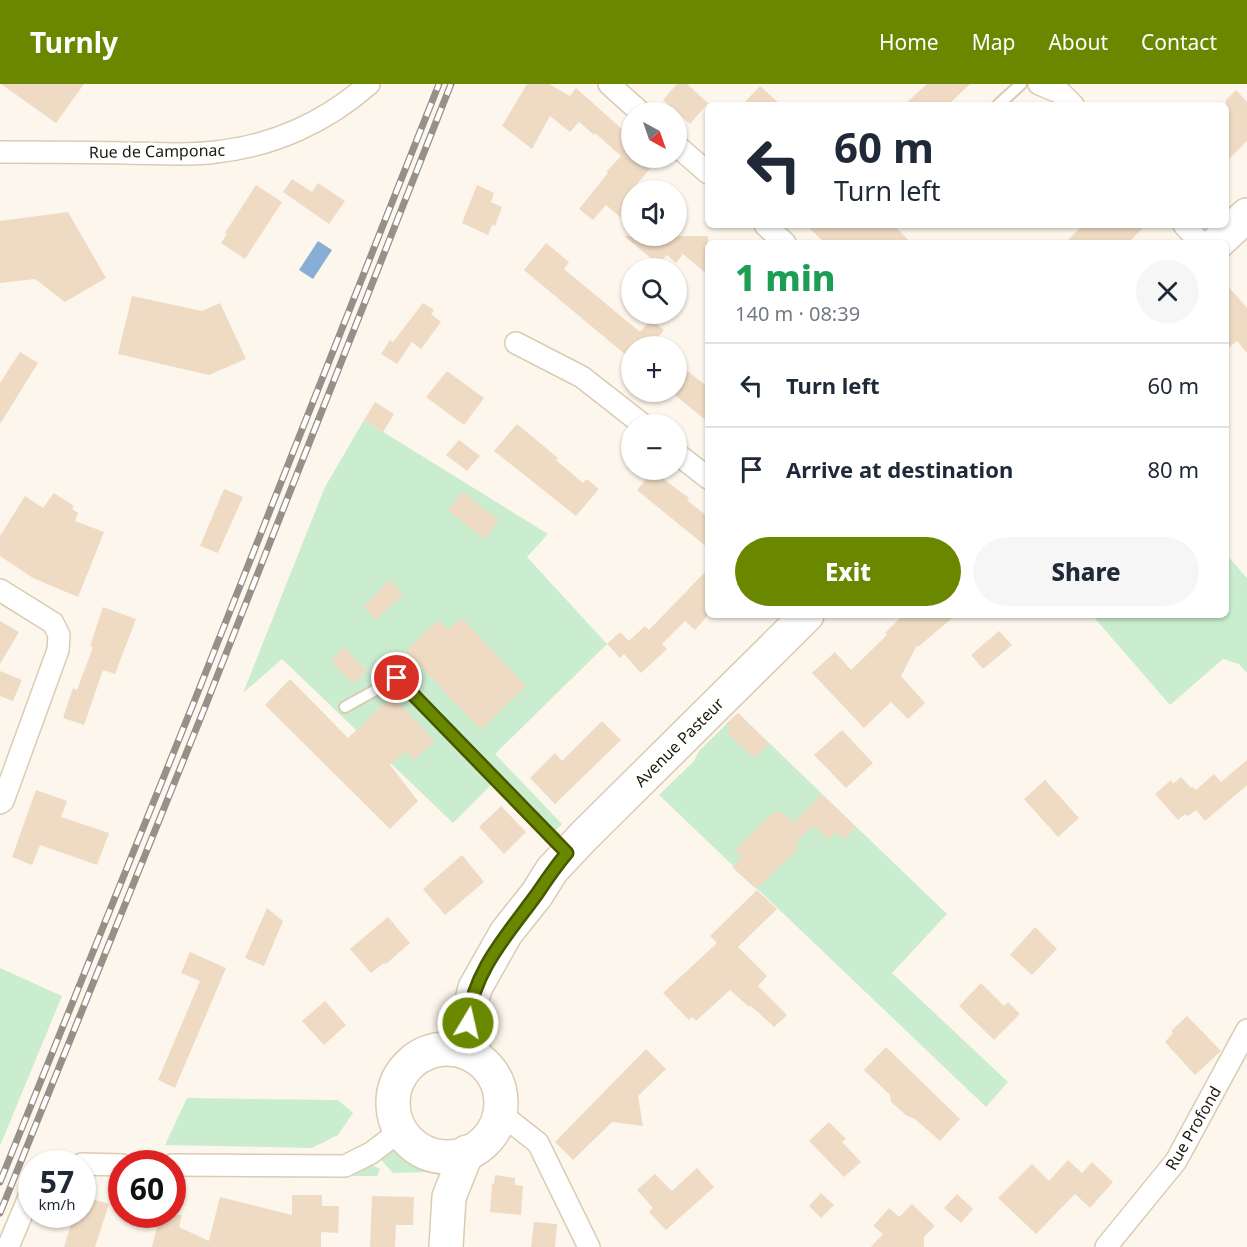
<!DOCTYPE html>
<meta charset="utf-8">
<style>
:root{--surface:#fff;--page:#f6f6f7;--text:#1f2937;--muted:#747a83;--line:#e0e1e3;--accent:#6a8700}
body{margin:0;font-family:"Noto Sans",sans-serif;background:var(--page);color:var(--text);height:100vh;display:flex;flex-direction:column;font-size:22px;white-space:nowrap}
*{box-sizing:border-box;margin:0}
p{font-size:20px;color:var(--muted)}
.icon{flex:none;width:33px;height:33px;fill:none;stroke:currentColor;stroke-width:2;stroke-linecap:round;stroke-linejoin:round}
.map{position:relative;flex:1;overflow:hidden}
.side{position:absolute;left:705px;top:156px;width:524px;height:378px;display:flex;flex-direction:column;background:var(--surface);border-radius:9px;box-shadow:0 2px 4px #0004}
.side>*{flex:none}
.top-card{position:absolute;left:705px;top:18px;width:524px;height:126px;border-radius:9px;box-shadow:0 2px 4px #0004;background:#fff;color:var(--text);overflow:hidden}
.needle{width:39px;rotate:140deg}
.buttons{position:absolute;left:621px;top:18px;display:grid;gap:12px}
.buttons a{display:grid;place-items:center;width:66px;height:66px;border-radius:50%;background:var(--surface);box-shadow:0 2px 4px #0004;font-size:30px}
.speed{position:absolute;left:18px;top:1066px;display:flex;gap:12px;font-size:30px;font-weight:700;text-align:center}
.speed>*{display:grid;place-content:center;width:78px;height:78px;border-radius:50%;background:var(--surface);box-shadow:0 2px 4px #0004;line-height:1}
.speed small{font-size:15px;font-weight:400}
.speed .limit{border:9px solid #d22;background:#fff;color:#111}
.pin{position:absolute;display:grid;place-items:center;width:51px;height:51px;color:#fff;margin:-26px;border:3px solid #fff;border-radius:50%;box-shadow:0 2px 6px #0007}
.me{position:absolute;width:66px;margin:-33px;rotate:9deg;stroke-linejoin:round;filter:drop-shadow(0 0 4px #0008)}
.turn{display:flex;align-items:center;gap:21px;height:126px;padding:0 30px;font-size:27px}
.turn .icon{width:78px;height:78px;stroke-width:2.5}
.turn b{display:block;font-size:42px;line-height:51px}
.round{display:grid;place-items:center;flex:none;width:63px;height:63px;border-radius:32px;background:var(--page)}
.overview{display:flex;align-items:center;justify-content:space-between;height:102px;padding:0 30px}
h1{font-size:36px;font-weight:800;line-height:45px;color:#1e9e55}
.action{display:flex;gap:12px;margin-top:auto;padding:12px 30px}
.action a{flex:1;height:69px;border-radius:36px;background:var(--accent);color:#fff;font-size:24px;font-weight:800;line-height:69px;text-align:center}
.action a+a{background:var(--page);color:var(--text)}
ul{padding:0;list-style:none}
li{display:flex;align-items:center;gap:18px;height:84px;padding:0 30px;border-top:2px solid var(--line)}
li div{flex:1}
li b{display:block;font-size:22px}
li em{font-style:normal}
header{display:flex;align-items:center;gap:36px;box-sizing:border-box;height:84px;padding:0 30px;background:var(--accent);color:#fff}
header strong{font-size:28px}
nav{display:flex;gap:33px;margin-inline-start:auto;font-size:21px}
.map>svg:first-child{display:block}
.green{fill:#cbedcf}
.water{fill:#88aed5}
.building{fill:#efdbc4}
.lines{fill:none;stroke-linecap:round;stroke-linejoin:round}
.service-casing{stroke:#dbcbb3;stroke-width:14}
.minor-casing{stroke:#dbcbb3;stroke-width:24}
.primary-casing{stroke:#dbcbb3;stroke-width:36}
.service{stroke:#fff;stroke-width:10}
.minor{stroke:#fff;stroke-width:21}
.primary{stroke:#fff;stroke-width:33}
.rail-casing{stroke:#979087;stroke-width:7}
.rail{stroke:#fff;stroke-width:4.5;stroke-dasharray:14;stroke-linecap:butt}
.route-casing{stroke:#455800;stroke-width:15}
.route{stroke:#6a8700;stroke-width:10}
.labels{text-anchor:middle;stroke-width:6;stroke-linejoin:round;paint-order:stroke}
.street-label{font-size:16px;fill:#1e180f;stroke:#fff}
</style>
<header>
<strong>Turnly</strong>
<nav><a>Home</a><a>Map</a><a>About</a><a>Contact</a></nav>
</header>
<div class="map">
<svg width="1247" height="1163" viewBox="0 0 1247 1163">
<rect width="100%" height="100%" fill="#fdf6ec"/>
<g class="green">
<polygon points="364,336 548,450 527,473 607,560 495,670 562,740 548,754 493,699 453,739 282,575 243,609 325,403"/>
<polygon points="1226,470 1247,494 1247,589 1239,580 1223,575 1170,621 1092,531 1226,531"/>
<polygon points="738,629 947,830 892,889 1008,998 986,1023 659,711 694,677 699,667"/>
<polygon points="0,884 62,912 0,1062"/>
<polygon points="187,1014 338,1016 353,1029 338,1051 312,1064 165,1061"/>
<polygon points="400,1063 425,1079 431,1088 393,1089 381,1076 384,1069"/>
<polygon points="369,1079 380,1085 377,1092 353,1092 349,1088"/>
</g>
<polygon class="water" points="318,157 332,166 313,195 299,186"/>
<g class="building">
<polygon points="1,0 84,0 56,39"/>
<polygon points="527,0 549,0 570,12 576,4 632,54 632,74 659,74 632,106 632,143 606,121 593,136 579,125 608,89 606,88 621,72 595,49 594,51 579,38 570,48 550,32 532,65 502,42"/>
<polygon points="677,0 687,0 708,19 690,40 663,16"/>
<polygon points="927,0 970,0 948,21 904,21"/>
<polygon points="760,2 781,21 742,21"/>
<polygon points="1236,6 1247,18 1247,57 1226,78 1226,16"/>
<polygon points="292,95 312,108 318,99 345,117 329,140 283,108"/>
<polygon points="256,101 282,118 245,175 221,159 227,150 225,149"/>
<polygon points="477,101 494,109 491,118 502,123 495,142 492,141 488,151 462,139"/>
<polygon points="68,128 106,194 65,218 35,195 0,199 0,137"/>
<polygon points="806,141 894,141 911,159 825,159"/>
<polygon points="1083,141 1146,141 1128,159 1065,159"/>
<polygon points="624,152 708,152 708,191 683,170 676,179 667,171 658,180"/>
<polygon points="546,159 569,178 564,185 640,248 651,236 664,246 654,259 658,262 632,262 632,276 524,186"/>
<polygon points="1226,200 1247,224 1247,269 1237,257 1226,266"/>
<polygon points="132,212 202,227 220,219 246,275 209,291 118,270"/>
<polygon points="423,219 434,226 431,230 441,238 421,265 412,258 397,280 381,270 390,256 393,258"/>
<polygon points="20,268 38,279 0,340 0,299"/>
<polygon points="676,278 708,303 708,338 676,312"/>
<polygon points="447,287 484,314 464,341 426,313"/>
<polygon points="375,318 394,330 383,348 364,336"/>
<polygon points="517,340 558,374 556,376 583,399 587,395 599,405 576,432 494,367"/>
<polygon points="459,356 480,372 467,387 446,371"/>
<polygon points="653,387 689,414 687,416 708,433 708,464 637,406"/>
<polygon points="224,405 243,413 218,469 200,462"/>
<polygon points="463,408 499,437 484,455 448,426"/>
<polygon points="54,409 74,422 72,425 78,429 75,437 104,448 78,513 33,494 0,472 0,452 25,412 43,424"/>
<polygon points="708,485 708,531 695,546 685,537 662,560 667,565 641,589 624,570 620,574 607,560 620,548 629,557 645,542 649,546"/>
<polygon points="390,496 403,510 376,536 363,522"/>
<polygon points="103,523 136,535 115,590 103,586 84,641 63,634 73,604 77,606 93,563 90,562"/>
<polygon points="903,531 956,531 918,563 917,561 901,592 925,619 908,635 891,618 864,644 812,589 835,568 851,586 887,551 885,549"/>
<polygon points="462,534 526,602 481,646 406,567 438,536 448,546"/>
<polygon points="0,537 19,548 0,580"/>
<polygon points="999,547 1012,561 983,585 971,571"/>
<polygon points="344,563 367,587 353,600 331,577"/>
<polygon points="0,587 22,596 13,617 0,612"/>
<polygon points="290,595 348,654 392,612 435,657 414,676 405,668 390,681 418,717 390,745 265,621"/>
<polygon points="738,629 769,660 754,674 727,649 731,645 726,640"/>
<polygon points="602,637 621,656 555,720 530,694 555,669 562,677"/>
<polygon points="842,646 873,679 846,704 814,671"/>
<polygon points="1247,676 1247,701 1205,737 1196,726 1188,732 1185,730 1178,736 1155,710 1171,696 1173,700 1181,693 1191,704 1192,703 1196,706 1214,690 1221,698"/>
<polygon points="1045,696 1079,734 1058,753 1024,715"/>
<polygon points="36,706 67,717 61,733 109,749 97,781 40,761 32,781 12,773"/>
<polygon points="821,710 856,743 844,756 836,748 828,756 814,741 797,757 797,766 756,805 732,783 742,773 735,766 774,728 783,729 794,739"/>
<polygon points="501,722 526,748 504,770 479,743"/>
<polygon points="462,771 484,798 445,831 423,805"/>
<polygon points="757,806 777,825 738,863 767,892 758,902 787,931 774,943 751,922 749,923 730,906 696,937 692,933 689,936 663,909 717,859 710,852"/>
<polygon points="267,824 283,837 264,882 245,874"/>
<polygon points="388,833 410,859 386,880 384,879 371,889 350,865"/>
<polygon points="1035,843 1057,865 1032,891 1010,871"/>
<polygon points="190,868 226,884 175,1004 158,996 200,897 181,889"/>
<polygon points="981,899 1004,922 1008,918 1020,930 994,956 959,922"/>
<polygon points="325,917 346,941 324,961 302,937"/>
<polygon points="1187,932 1221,967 1195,991 1165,958 1173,949 1171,947"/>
<polygon points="886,963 960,1035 940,1057 915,1035 907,1032 891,1018 890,1011 864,986"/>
<polygon points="646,965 666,985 638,1012 643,1042 612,1038 573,1076 555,1058"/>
<polygon points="829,1038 846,1055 842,1058 861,1078 844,1093 809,1057"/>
<polygon points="1068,1076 1082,1089 1092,1078 1113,1098 1090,1124 1075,1110 1036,1150 998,1114 1032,1080 1049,1097"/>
<polygon points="697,1084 714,1103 666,1146 649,1128 653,1124 637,1106 655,1090 672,1107"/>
<polygon points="495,1091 515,1094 515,1101 523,1102 521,1131 490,1128 492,1100 494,1100"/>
<polygon points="821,1109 834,1121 821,1134 809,1122"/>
<polygon points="957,1110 973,1125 961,1139 944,1124"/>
<polygon points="292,1111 322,1111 322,1122 339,1122 338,1149 321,1148 321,1163 152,1163 160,1131 182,1131 179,1143 209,1157 220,1113 292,1131"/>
<polygon points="82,1112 109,1120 95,1163 64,1163 74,1131 82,1131"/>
<polygon points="372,1112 414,1113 413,1141 396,1141 395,1163 370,1163"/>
<polygon points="912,1120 935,1142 924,1153 924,1163 871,1163 883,1150 873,1142 889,1124 899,1133"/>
<polygon points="534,1138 557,1140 555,1163 531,1163"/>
</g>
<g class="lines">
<g class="service-casing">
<g id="service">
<polyline points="998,21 1021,0"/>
<polyline points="345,623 397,594 565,766"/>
</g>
</g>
<g class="minor-casing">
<g id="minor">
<polyline points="609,0 640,28"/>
<polyline points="1039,0 1061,9 1073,21"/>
<polyline points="676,61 708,89"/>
<path d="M0 68C41 68 83 68 124 69 154 69 186 72 216 68 273 62 326 38 369 0"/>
<polyline points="765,141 785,159"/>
<polyline points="1184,141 1201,159"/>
<polyline points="516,259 582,293 642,340"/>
<polyline points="676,369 708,394"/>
<polyline points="0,506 53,539 59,551 58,566 3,717 0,719"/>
<polyline points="500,1029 538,1059 589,1163"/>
<polyline points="82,1080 122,1081"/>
<polyline points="172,1081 345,1082 371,1069 400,1047"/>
<polyline points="8,1163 32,1106"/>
<polyline points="1106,1163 1176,1077 1247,946"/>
</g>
</g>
<g class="primary-casing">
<g id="primary">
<polyline points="1217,159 1247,131"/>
<circle cx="447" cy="1019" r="54"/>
<polyline points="475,973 468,939 470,923 475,904 506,849 537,810 552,786 584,752 807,531"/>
<polyline points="446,1163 449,1113 467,1068"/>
</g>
</g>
<use href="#service" class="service"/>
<use href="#minor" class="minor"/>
<use href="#primary" class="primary"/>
<g class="rail-casing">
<g id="rail">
<polyline points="0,1098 194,618 439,0"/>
<polyline points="0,1129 205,623 451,0"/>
</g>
</g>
<use href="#rail" class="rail"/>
</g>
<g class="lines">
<g class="route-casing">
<path id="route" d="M397 594 567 769C556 782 547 795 537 810 508 850 472 888 468 939"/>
</g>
<use href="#route" class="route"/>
</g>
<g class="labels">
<g class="street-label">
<text transform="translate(157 67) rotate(-1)" y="6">Rue de Camponac</text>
<text transform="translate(679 658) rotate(-45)" y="6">Avenue Pasteur</text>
<text transform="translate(1193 1044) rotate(-60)" y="6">Rue Profond</text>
</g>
</g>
</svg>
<div class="buttons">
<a><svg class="needle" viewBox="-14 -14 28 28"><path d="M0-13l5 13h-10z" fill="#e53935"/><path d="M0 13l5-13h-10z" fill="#747a83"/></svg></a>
<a><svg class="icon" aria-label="sound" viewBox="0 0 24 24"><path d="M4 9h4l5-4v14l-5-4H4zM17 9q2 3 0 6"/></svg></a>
<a><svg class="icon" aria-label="search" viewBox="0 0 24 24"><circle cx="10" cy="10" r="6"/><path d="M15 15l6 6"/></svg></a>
<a>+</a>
<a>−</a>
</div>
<div class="speed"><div>57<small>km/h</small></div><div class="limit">60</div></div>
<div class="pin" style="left:397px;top:594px;background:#d93025"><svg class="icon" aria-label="arrive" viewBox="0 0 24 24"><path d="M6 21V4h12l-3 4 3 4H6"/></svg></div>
<svg class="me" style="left:468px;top:939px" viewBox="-20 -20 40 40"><circle r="17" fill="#6a8700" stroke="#fff" stroke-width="3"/><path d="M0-11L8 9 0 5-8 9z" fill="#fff"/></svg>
<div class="top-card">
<div class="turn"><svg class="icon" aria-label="left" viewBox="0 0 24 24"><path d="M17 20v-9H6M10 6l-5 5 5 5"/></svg><div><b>60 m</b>Turn left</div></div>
</div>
<section class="side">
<div class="overview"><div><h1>1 min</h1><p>140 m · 08:39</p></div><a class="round"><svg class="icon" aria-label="close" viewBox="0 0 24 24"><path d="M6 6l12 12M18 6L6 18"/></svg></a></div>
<ul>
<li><svg class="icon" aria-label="left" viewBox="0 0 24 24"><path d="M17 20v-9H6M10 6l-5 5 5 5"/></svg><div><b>Turn left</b></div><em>60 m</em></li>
<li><svg class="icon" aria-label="arrive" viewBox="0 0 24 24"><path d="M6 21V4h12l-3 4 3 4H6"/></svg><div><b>Arrive at destination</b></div><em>80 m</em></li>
</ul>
<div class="action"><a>Exit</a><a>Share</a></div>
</section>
</div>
